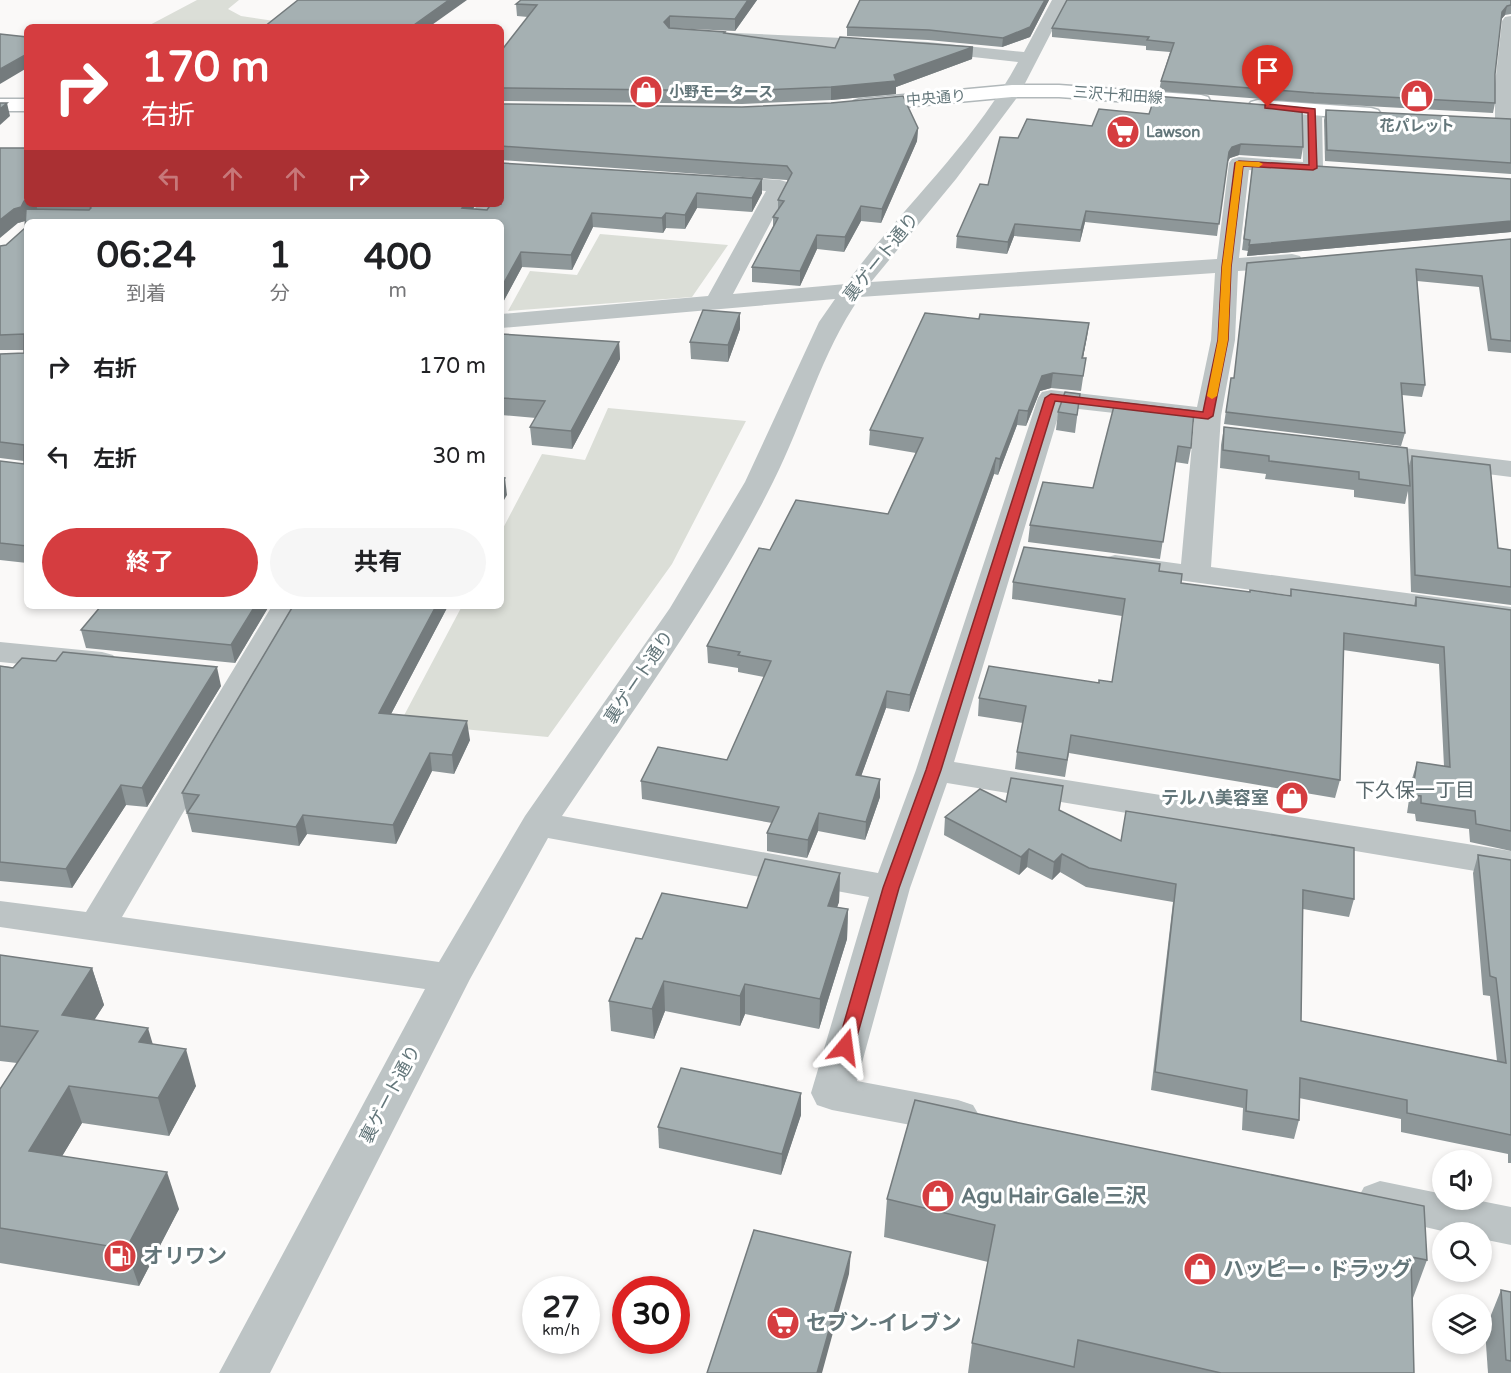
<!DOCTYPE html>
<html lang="ja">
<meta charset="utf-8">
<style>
:root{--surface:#fff;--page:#f6f6f6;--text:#202124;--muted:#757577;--accent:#d53d40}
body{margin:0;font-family:"Varela Round","Noto Sans JP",sans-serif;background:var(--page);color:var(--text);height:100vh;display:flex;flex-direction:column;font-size:22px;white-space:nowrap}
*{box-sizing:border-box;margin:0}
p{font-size:20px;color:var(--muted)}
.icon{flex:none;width:33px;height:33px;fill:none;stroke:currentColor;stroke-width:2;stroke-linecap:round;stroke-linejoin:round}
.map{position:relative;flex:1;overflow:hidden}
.panel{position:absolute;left:24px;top:219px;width:480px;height:390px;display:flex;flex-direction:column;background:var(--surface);border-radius:9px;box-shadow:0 3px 9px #0003}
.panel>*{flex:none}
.top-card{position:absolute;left:24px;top:24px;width:480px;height:183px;border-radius:9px;box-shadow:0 3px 9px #0003;background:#d53d40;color:#fff;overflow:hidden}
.tools{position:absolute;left:1432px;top:1150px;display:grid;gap:12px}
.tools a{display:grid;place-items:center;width:60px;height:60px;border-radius:50%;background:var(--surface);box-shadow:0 3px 9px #0003;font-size:30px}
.speed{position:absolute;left:522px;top:1276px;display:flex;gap:12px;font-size:30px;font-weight:700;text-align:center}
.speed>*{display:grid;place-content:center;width:78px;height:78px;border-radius:50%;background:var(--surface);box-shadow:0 3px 9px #0003;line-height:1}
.speed small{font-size:15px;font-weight:400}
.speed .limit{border:9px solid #d22;background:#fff;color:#111}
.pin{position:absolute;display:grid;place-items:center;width:51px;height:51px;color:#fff;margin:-62px -26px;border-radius:50% 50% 50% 0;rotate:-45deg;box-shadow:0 0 6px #0007}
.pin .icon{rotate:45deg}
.me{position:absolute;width:66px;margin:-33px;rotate:16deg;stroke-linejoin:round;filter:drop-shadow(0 0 4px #0008)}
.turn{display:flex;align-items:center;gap:21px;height:126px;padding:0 18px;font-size:27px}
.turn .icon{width:78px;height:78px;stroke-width:2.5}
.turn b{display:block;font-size:42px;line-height:51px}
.lanes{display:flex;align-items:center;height:57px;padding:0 18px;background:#0003;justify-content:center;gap:30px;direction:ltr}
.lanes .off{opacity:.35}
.eta{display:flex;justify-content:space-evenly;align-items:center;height:102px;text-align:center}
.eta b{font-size:36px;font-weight:700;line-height:42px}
.action{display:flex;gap:12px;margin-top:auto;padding:12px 18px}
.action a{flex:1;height:69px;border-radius:36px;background:var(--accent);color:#fff;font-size:24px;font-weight:700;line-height:69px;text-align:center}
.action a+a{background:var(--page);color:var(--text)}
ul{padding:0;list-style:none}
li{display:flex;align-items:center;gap:18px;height:90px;padding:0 18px}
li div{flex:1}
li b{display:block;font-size:22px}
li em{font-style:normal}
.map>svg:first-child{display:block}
.green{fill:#dbded7}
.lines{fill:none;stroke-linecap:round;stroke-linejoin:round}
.major-casing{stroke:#b1b8ba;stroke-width:3}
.minor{fill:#bdc4c5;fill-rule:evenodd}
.major{fill:#fff;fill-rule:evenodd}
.wall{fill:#8e9799}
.shaded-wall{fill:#747b7d}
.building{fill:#a5b0b2;stroke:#747b7d;stroke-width:1.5}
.route{fill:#d53d40;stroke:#8a282a;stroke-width:1.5}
.slow{fill:#f59e0b}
.labels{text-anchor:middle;stroke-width:6;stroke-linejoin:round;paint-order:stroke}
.far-poi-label{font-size:15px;font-weight:bold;fill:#63767a;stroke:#fff;text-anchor:start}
.far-street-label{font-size:15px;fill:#63767a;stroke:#fff}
.street-label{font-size:18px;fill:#63767a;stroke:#fff}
.poi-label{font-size:18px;font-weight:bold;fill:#63767a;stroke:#fff;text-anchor:end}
.neighbourhood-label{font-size:20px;fill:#59686c;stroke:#fff}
.near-poi-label{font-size:21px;font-weight:bold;fill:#63767a;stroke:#fff;text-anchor:start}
</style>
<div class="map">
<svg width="1511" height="1373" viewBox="0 0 1511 1373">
<rect width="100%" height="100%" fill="#faf9f8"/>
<g class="green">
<polygon points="197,0 239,0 228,9 241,16 288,23 283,27 146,27"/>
<polygon points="600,234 728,245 692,297 508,311 530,271 577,275"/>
<polygon points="608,408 746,421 672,564 548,737 400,723 462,606 501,606 501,532 542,454 585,460"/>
</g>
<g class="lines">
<g class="major-casing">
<g id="major">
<polygon points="1012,85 1059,85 1201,95 1208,97 1210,101 1208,105 1201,107 1059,97 1012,97 861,111 854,109 851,105 854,101 861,99"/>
<rect x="0" y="99" width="27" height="12"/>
<polygon points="1258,100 1371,108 1378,110 1381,114 1378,118 1371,120 1251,110 1248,106 1251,102"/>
</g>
</g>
<g class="minor">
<path d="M1052 0H1068L1019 95 956 179 871 282 1217 259 1229 163 1232 159 1239 157 1303 162 1302 111 1305 107H1319L1322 111 1323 168 1320 172C1311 175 1306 171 1297 173L1249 170 1239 258 1292 254 1300 256 1303 261 1300 266 1292 268 1238 271 1235 340 1221 416 1211 567 1511 607V625L1104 570 1100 564 1104 558 1115 555 1181 564 1194 422 1061 407 954 762 1511 851V877L947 783 910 888 857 1081 958 1100 973 1105 980 1117 973 1129 958 1134 832 1110 817 1105 811 1093 869 897 548 838 470 979 270 1373H219L425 989 0 927V901L86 912 272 606H304L122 917 439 962 525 816 670 608 745 482 819 322 835 299 501 328V314L708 296 766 191 710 186 707 182 710 178 717 176 780 180 787 182 790 186 733 294 846 284C901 208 973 145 1018 62L928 52 720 41 714 40 711 36 714 32 928 42 1024 52ZM1215 273 1211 340 1197 407 1051 390 1042 392 1038 398 916 770 878 873 562 816C635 707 714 600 773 482 804 421 821 353 860 297Z"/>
<polygon points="1511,16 1511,126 1498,126 1495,122 1495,84 1502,21 1505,17"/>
<polygon points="478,204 500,204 488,222 466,222"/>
<polygon points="1363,443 1511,461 1511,477 1353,457 1349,451 1353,445"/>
<polygon points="0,642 102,652 113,655 118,662 113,669 102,672 0,662"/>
<polygon points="1380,1181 1443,1194 1443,1200 1476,1200 1511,1207 1511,1245 1482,1239 1482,1233 1451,1233 1364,1213 1357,1200 1364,1187"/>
</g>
<use href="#major" class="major"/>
</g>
<g class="wall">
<polygon points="521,0 757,0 735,31 670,28 725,34 835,48 973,47 972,59 896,87 896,94 831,100 742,104 501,101 501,51 528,17 517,16 516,4"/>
<polygon points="860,0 1049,0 1030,37 1002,47 928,40 847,36 847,27"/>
<polygon points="1511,0 1511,14 1505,15 1501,19 1495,74 1495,103 1493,113 1312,103 1159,91 1161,81 1170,52 1146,50 1146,46 1052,37 1052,28"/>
<polygon points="501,104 918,128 917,141 881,223 861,221 844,252 817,249 800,286 752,282 752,267 773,227 773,217 778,210 778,200 788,181 787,180 501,160"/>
<polygon points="1326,110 1511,119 1511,174 1325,161 1324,120"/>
<polygon points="1027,119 1303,147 1301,159 1239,155 1230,158 1227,162 1217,236 1085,222 1080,242 1014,236 1007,254 956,248 957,236 1018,138"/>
<polygon points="1253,162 1511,179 1511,232 1247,256 1248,251 1242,250"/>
<polygon points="501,163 762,193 752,212 697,208 685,229 666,228 663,233 593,227 572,270 522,267 501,306 501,222 27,222 27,563 0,560 0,461 24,464 24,461 0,458 0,354 24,353 24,350 0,350 0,246 6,245 25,228 25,221 18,223 27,204 476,204 473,209 487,210 501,204"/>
<polygon points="1511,239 1511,353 1488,351 1479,287 1417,281 1425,385 1422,397 1402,395 1405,433 1401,446 1224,424 1231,378 1234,378 1247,263"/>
<polygon points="979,319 1089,323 1083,358 1086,358 1081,391 1051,388 1040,391 1026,426 1017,425 998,475 994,474 909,712 886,708 861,776 880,779 880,797 865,840 818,831 807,858 767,851 767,833 772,823 642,799 641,781 727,760 764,677 738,672 738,668 708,663 707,646 770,550 888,514 916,453 869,445 870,430"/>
<polygon points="740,329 728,362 691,359 690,342"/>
<polygon points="501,334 619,342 620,359 572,449 532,445 530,427 536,418 501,415"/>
<polygon points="1080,394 1075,433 1056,430 1058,412"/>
<polygon points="1115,402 1191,448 1188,464 1175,462 1160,559 1028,542 1030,525 1093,488"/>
<polygon points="1224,427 1408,468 1412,456 1498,548 1511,550 1511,605 1411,592 1408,491 1405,504 1354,497 1354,490 1265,479 1266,474 1220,468 1221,445"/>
<polygon points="1159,571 1181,583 1249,592 1290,596 1291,589 1414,605 1416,597 1511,610 1511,851 1470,842 1469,829 1416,821 1415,814 1407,813 1412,779 1417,762 1444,766 1439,664 1343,650 1340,780 1335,798 1069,753 1065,777 1015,769 1017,752 1023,723 978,716 979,698 1112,682 1122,616 1012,599 1013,582"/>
<polygon points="269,606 235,663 86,648 81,630"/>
<polygon points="293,606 448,606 391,714 470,740 454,774 432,771 396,844 307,834 299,846 192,832 187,813 188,812 186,812 182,793"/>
<polygon points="0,666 221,686 147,807 126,805 72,888 0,881"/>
<polygon points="1006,802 1059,810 1121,841 1354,899 1349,917 1303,909 1301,1021 1497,1061 1490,996 1483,995 1473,873 1478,855 1511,860 1511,1163 1508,1163 1508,1154 1401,1132 1401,1119 1299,1098 1299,1120 1294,1139 1242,1130 1243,1108 1151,1090 1173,902 1086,887 1060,872 1052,880 1027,867 1019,875 944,835 945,817"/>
<polygon points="840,873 839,902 837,907 848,909 847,939 819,1029 745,1014 740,1026 665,1011 654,1039 611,1031 609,1001 642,939 747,908"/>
<polygon points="0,955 92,968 104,1005 94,1020 153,1044 196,1086 169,1136 82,1123 62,1156 179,1209 139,1286 0,1263 0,1089 17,1063 0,1061"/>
<polygon points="915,1100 1427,1260 1413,1298 1414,1373 968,1373 972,1343 988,1262 884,1237 887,1199"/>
<polygon points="801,1115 781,1175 659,1148 658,1127"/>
<polygon points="1501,1290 1511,1292 1511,1373 1488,1373 1485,1330"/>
</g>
<g class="shaded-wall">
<polygon points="449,0 467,0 429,27 411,27"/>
<polygon points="748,0 757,0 735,31 735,19"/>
<polygon points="1045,0 1049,0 1030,37 1002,47 1003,38"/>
<polygon points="1507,6 1505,15 1500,21 1502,12"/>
<polygon points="670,16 670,28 665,34 664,22"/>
<polygon points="973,47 972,59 896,87 896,94 831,100 831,87 894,75"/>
<polygon points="27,54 27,68 0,84 0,69"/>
<polygon points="7,103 10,116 0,125 0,109"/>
<polygon points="918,128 917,141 881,223 882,209"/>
<polygon points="1241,144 1239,155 1230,158 1227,163 1229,152 1232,147"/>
<polygon points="762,179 762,193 752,212 752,198"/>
<polygon points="697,193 697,208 685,229 685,215"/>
<polygon points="27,200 27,204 36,204 38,212 25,221 18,223 0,238 0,220 24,201"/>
<polygon points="465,204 476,204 464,222 462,208"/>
<polygon points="861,206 861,221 844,252 845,237"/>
<polygon points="1086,211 1085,222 1080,242 1081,230"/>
<polygon points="592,213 593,227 572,270 571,255"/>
<polygon points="666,213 666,228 663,233 662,218"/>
<polygon points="1511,221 1511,232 1247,256 1249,245"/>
<polygon points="1015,224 1014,236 1007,254 1008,242"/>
<polygon points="817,235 817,249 800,286 800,271"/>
<polygon points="521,252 522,267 501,306 501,288"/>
<polygon points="740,313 740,329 728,362 728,345"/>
<polygon points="1089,323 1087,337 1080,373 1082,358"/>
<polygon points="619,342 620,359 572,449 571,431"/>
<polygon points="1053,373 1051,388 1040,391 1026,426 1028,411 1042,376"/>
<polygon points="1019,410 1017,425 998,475 1000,459"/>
<polygon points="996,458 994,474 909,712 910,695"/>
<polygon points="505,478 507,495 501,505 501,485"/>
<polygon points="255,606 269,606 235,663 231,645"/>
<polygon points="436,606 448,606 382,731 379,713"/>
<polygon points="217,667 221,686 147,807 142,788"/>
<polygon points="887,691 886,708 855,793 856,775"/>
<polygon points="467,721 470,740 454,774 452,755"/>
<polygon points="430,753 432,771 396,844 393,825"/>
<polygon points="880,779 880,797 865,840 866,822"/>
<polygon points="121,785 126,805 72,888 66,869"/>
<polygon points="819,813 818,831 807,858 808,840"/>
<polygon points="303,815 307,834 299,846 296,827"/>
<polygon points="1029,849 1027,867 1019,875 1021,857"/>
<polygon points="1062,854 1060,872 1052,880 1054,862"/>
<polygon points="840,873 839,902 827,935 828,906"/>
<polygon points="848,909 847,939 819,1029 820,999"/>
<polygon points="92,968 104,1005 74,1052 62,1015"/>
<polygon points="664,981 665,1011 654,1039 652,1009"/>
<polygon points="745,984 745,1014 740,1026 740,996"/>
<polygon points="148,1028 159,1065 139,1042"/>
<polygon points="186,1049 196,1086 169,1136 158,1098"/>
<polygon points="69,1086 82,1123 43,1188 29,1151"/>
<polygon points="801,1093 801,1115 781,1175 782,1154"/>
<polygon points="167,1172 179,1209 139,1286 126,1249"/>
<polygon points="851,1252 849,1274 822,1373 817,1373"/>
</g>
<g class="building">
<polygon points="298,0 449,0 411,27 264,27"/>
<polygon points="521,0 748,0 735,19 670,16 664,22 669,28 725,32 724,33 835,48 840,37 973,47 894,75 896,81 831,87 742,91 501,88 501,51 537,5 516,4"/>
<polygon points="860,0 1045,0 1030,27 1003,38 929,30 847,27"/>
<polygon points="1067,0 1511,0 1511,5 1507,6 1502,12 1495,74 1495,103 1314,93 1161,81 1174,43 1147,40 1149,37 1052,28"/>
<polygon points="0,34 27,37 27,54 0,69"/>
<polygon points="903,96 918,128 882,209 861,206 845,237 817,235 800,271 752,267 778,218 773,217 784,201 778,200 792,173 787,166 501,146 501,104 742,107 831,103"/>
<polygon points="1155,96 1302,108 1303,147 1241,144 1232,147 1229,152 1219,224 1086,211 1081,230 1015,224 1008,242 957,236 980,184 988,185 1000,137 1018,138 1027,119 1092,126 1099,109 1149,114"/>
<polygon points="0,103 7,103 0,109"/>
<polygon points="1326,110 1511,119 1511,163 1327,150"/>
<polygon points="0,148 27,148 27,200 24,201 21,207 14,209 0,220"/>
<polygon points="1253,162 1511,179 1511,221 1249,245 1250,240 1244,239"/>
<polygon points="501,163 762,179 752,198 697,193 685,215 666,213 662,218 592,213 571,255 521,252 501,288 501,222 27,222 27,546 0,543 0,461 24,464 24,445 0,442 0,354 24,353 24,334 0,335 0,246 6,245 25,228 26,209 89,210 91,208 88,204 465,204 462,208 487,210 491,204 501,204"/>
<polygon points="1511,239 1511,341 1491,339 1482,276 1416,269 1425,385 1401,383 1405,433 1226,412 1231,378 1234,378 1247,263"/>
<polygon points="703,310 740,313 728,345 690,342"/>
<polygon points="925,313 979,319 980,314 1089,323 1082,358 1086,358 1083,376 1053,373 1042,376 1028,411 1019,410 1000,459 996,458 910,695 887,691 856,775 880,779 866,822 819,813 808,840 767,833 779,807 641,781 658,747 727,760 771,661 738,655 740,652 707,646 759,548 770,550 796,500 888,514 923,438 870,430"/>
<polygon points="501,334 619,342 571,431 530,427 545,401 501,398"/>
<polygon points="1065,392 1080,394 1077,415 1058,412"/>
<polygon points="1115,402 1194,411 1191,448 1178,446 1163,542 1030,525 1043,482 1093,488"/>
<polygon points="1224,427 1407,448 1410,486 1359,479 1359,472 1269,461 1269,456 1223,450"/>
<polygon points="1412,456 1490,465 1498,548 1511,550 1511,587 1415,575"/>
<polygon points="501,477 505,478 501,485"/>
<polygon points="1024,547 1160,564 1159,571 1182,574 1181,583 1250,592 1250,590 1291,596 1291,589 1416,606 1416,597 1511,610 1511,831 1476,824 1475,811 1421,803 1421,796 1412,795 1417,762 1450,767 1444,647 1344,633 1340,780 1071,735 1067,760 1017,752 1026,706 979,698 989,666 1099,683 1099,680 1112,682 1125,599 1013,582"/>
<polygon points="101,606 255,606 231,645 81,630"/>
<polygon points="293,606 436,606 379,713 467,721 452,755 430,753 393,825 303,815 296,827 187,813 199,795 182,793"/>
<polygon points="63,652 217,667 142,788 121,785 66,869 0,862 0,666 13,668 22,658 56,661"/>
<polygon points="1011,778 1063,786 1059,810 1121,841 1126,811 1354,848 1354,899 1303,890 1301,1021 1506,1063 1496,978 1490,976 1478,855 1511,860 1511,1135 1407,1113 1407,1100 1300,1078 1299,1120 1246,1111 1247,1090 1155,1072 1176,884 1089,868 1062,854 1054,862 1029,849 1021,857 945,817 980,789 1006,802"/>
<polygon points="765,859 840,873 828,906 848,909 820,999 745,984 740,996 664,981 652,1009 609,1001 636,938 642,939 662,893 747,908"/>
<polygon points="0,955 92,968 62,1015 148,1028 139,1042 186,1049 158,1098 69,1086 29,1151 167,1172 126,1249 0,1228 0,1089 38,1031 0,1026"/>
<polygon points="681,1068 801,1093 782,1154 658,1127"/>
<polygon points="915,1100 1015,1122 1424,1206 1427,1260 1411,1257 1414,1373 1221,1373 1078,1340 1074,1367 972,1343 995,1225 887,1199"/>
<polygon points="754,1230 851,1252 817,1373 707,1373"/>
<polygon points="1501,1290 1511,1292 1511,1361 1506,1360"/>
</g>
<polygon class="route" points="1268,104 1315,109 1317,168 1313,170 1243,166 1231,267 1228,340 1213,416 1208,419 1055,401 941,770 899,888 854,1047 851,1052 845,1054 839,1052 837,1047 883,888 926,770 1045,398 1051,394 1203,412 1218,340 1222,267 1235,163 1239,161 1309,165 1308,113 1265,108 1265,105"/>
<polygon class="slow" points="1236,161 1259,162 1263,164 1259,167 1243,166 1231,267 1228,340 1217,396 1212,399 1207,396 1218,340 1222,267"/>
<defs>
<g id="shop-disc" transform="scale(1.725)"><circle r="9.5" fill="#d53d40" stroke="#fff"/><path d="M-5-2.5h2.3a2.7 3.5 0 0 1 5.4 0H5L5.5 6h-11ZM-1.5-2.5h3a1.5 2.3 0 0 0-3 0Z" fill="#fff"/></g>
<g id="supermarket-disc" transform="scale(1.725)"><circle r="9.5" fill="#d53d40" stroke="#fff"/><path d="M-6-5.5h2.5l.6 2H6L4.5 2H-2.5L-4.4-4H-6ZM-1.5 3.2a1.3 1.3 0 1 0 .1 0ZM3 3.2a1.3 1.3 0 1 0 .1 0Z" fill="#fff"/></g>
<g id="fuel-disc" transform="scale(1.725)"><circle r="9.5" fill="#d53d40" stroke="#fff"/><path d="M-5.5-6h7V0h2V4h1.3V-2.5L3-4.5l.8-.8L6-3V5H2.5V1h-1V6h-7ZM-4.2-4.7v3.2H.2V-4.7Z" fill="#fff"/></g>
</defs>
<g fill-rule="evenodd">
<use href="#shop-disc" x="646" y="92"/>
<use href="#shop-disc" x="1417" y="96"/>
<use href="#supermarket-disc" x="1123" y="132"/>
<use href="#shop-disc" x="1292" y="798"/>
<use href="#shop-disc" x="938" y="1196"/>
<use href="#fuel-disc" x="120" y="1256"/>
<use href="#shop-disc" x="1200" y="1269"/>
<use href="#supermarket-disc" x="783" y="1323"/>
</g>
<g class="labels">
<g class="far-poi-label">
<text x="669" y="97">小野モータース</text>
<text x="1417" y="131" text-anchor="middle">花パレット</text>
<text x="1146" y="137">Lawson</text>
</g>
<g class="far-street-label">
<text transform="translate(1118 95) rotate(4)" y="5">三沢十和田線</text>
<text transform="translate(936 98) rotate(-5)" y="5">中央通り</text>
</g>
<g class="street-label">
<text transform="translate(881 257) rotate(-51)" y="6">裏ゲート通り</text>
<text transform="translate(639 677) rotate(-56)" y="6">裏ゲート通り</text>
<text transform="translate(390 1094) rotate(-62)" y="6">裏ゲート通り</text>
</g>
<g class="poi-label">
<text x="1269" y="804">テルハ美容室</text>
</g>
<g class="neighbourhood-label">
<text x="1415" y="797">下久保一丁目</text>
</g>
<g class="near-poi-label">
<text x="961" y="1203">Agu Hair Gale 三沢</text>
<text x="143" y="1263">オリワン</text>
<text x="1223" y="1276">ハッピー・ドラッグ</text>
<text x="806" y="1330">セブン-イレブン</text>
</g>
</g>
</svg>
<div class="tools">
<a><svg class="icon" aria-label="sound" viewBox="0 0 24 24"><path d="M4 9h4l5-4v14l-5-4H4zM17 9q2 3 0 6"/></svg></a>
<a><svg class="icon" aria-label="search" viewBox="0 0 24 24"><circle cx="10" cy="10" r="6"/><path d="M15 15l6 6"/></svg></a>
<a><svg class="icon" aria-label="layers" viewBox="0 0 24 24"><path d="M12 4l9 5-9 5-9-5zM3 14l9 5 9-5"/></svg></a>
</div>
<div class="speed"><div>27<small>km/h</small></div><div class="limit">30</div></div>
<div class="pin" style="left:1268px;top:107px;background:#d93025"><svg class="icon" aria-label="arrive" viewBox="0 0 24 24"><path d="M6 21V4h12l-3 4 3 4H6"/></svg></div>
<svg class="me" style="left:845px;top:1047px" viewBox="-20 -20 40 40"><path d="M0-17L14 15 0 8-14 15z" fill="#d53d40" stroke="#fff" stroke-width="4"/></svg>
<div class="top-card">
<div class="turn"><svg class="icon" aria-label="right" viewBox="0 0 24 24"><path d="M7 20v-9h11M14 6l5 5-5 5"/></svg><div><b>170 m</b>右折</div></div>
<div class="lanes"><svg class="icon off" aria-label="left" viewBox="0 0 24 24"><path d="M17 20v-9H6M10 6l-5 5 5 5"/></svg><svg class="icon off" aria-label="ahead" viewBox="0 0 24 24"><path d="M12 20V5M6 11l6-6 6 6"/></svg><svg class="icon off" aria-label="ahead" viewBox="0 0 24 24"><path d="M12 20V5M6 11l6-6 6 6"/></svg><svg class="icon" aria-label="right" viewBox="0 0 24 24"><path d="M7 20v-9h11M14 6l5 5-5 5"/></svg></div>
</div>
<section class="panel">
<div class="eta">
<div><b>06:24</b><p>到着</p></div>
<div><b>1</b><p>分</p></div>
<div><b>400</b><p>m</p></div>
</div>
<ul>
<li><svg class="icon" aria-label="right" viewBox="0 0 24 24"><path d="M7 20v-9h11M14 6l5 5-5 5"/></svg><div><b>右折</b></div><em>170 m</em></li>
<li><svg class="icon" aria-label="left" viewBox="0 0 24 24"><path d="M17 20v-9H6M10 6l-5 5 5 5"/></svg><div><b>左折</b></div><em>30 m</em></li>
</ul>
<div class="action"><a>終了</a><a>共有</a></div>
</section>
</div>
